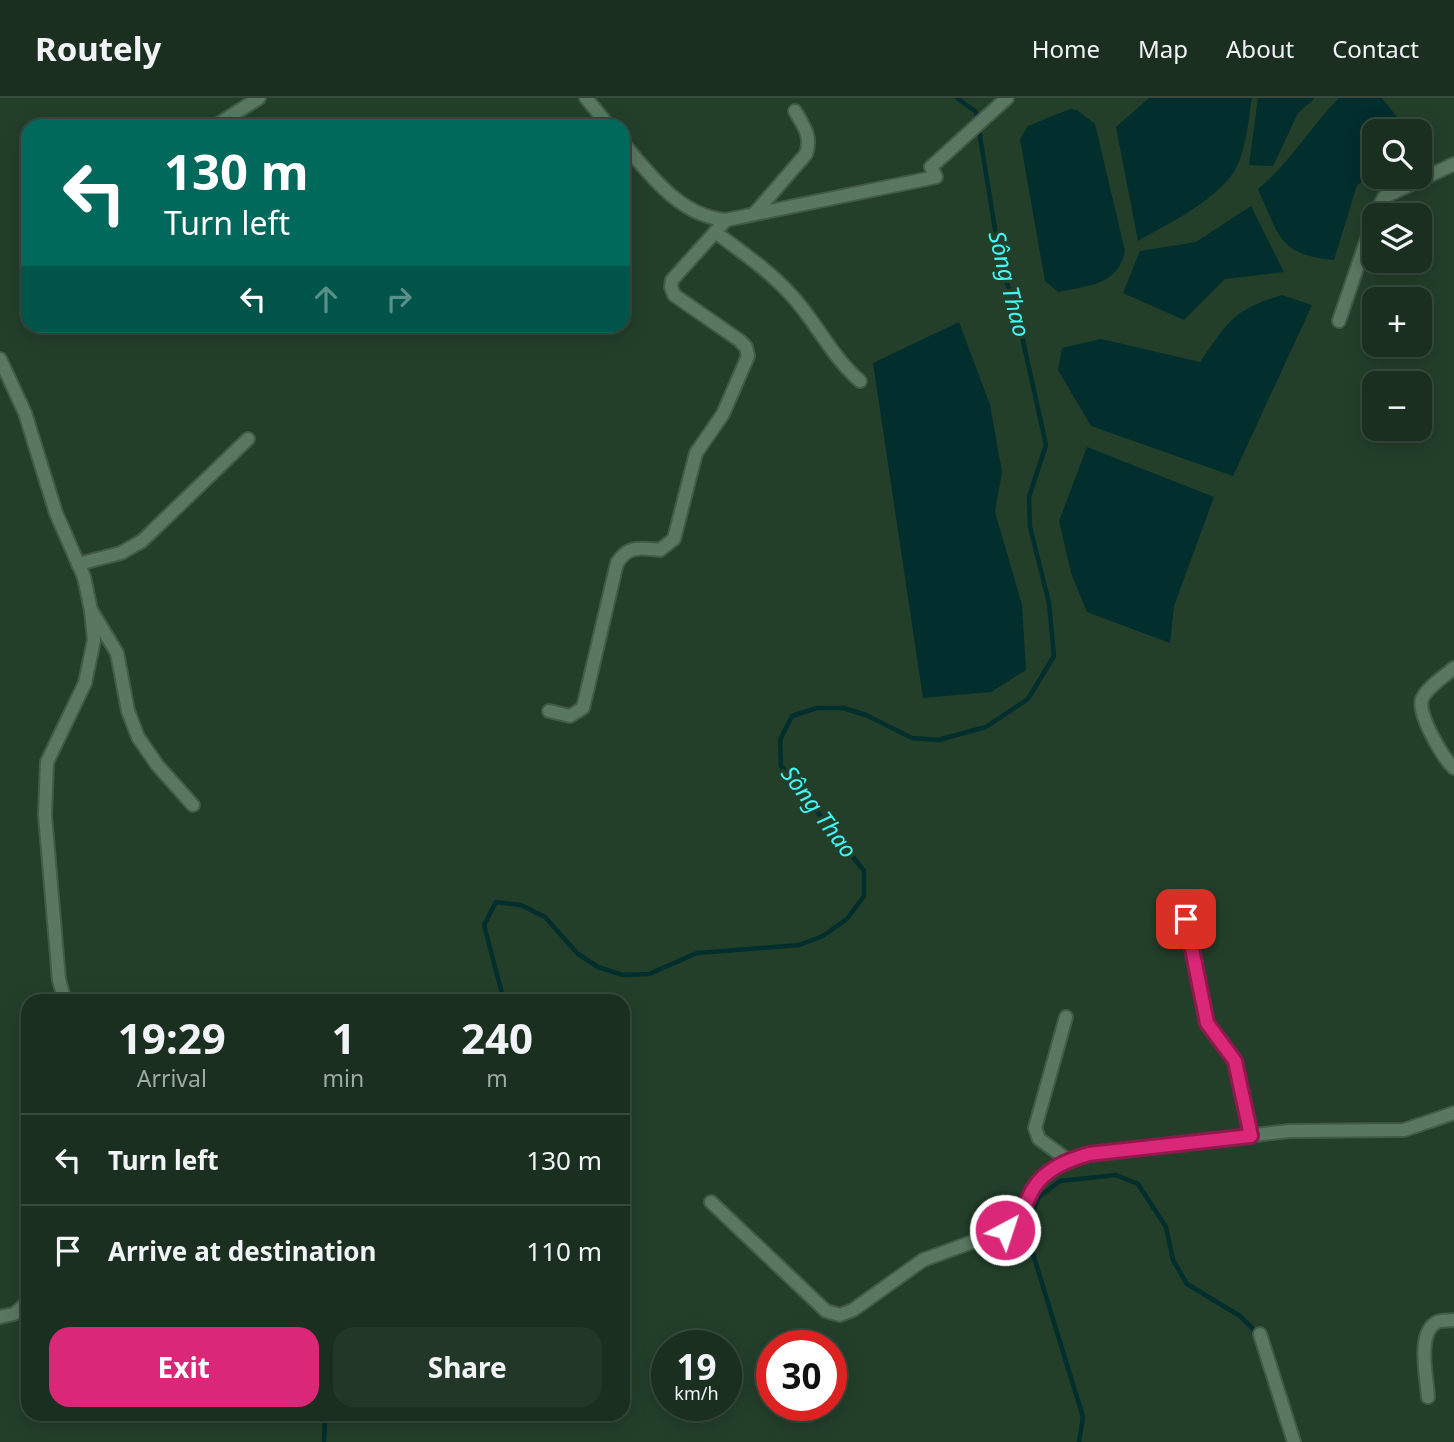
<!DOCTYPE html>
<meta charset="utf-8">
<style>
:root{--surface:#1a2f20;--page:#233729;--text:#f1f3f6;--muted:#9fa9a5;--line:#384a3e;--accent:#db2777}
body{margin:0;font-family:"Noto Sans",sans-serif;background:var(--page);color:var(--text);height:100vh;display:flex;flex-direction:column;font-size:26px;white-space:nowrap}
*{box-sizing:border-box;margin:0}
p{font-size:23px;color:var(--muted)}
.icon{flex:none;width:38px;height:38px;fill:none;stroke:currentColor;stroke-width:2;stroke-linecap:round;stroke-linejoin:round}
.map{position:relative;flex:1;overflow:hidden}
.panel{position:absolute;left:21px;top:896px;width:609px;height:427px;display:flex;flex-direction:column;background:var(--surface);border-radius:21px;box-shadow:0 4px 18px #0003,0 0 0 2px var(--line)}
.panel>*{flex:none}
.banner{position:absolute;left:21px;top:21px;width:609px;height:214px;border-radius:21px;box-shadow:0 4px 18px #0003,0 0 0 2px var(--line);background:#00695c;color:#fff;overflow:hidden}
.controls{position:absolute;left:1362px;top:21px;display:grid;gap:14px}
.controls a{display:grid;place-items:center;width:70px;height:70px;border-radius:14px;background:var(--surface);box-shadow:0 4px 18px #0003,0 0 0 2px var(--line);font-size:35px}
.speed{position:absolute;left:651px;top:1232px;display:flex;gap:14px;font-size:35px;font-weight:700;text-align:center}
.speed>*{display:grid;place-content:center;width:91px;height:91px;border-radius:50%;background:var(--surface);box-shadow:0 4px 18px #0003,0 0 0 2px var(--line);line-height:1}
.speed small{font-size:18px;font-weight:400}
.speed .limit{border:10px solid #d22;background:#fff;color:#111}
.pin{position:absolute;display:grid;place-items:center;width:60px;height:60px;color:#fff;margin:-30px;border-radius:14px;box-shadow:0 4px 10px #0006}
.me{position:absolute;width:77px;margin:-38px;rotate:40deg;stroke-linejoin:round;filter:drop-shadow(0 0 5px #0008)}
.turn{display:flex;align-items:center;gap:24px;height:147px;padding:0 28px;font-size:32px}
.turn .icon{width:91px;height:91px;stroke-width:2.5}
.turn b{display:block;font-size:49px;line-height:60px}
.lanes{display:flex;align-items:center;height:66px;padding:0 28px;background:#0003;justify-content:center;gap:35px;direction:ltr}
.lanes .off{opacity:.35}
.eta{display:flex;justify-content:space-evenly;align-items:center;height:119px;text-align:center}
.eta b{font-size:42px;font-weight:700;line-height:49px}
.primary-button{display:flex;gap:14px;margin-top:auto;padding:14px 28px}
.primary-button a{flex:1;height:80px;border-radius:21px;background:var(--accent);color:#fff;font-size:28px;font-weight:700;line-height:80px;text-align:center}
.primary-button a+a{background:var(--page);color:var(--text)}
ul{padding:0;list-style:none}
li{display:flex;align-items:center;gap:21px;height:91px;padding:0 28px;border-top:2px solid var(--line)}
li div{flex:1}
li b{display:block;font-size:26px}
li em{font-style:normal}
header{display:flex;align-items:center;gap:42px;box-sizing:border-box;height:98px;padding:0 35px;background:var(--surface);border-bottom:2px solid var(--line)}
header strong{font-size:33px}
nav{display:flex;gap:38px;margin-inline-start:auto;font-size:24px}
.map>svg:first-child{display:block}
.water{fill:#022e2d}
.lines{fill:none;stroke-linecap:round;stroke-linejoin:round}
.stream{stroke:#022e2d;stroke-width:4.5}
.minor-casing{stroke:#425b49;stroke-width:16}
.minor{stroke:#5a7861;stroke-width:12}
.route-casing{stroke:#8e194d;stroke-width:18}
.route{stroke:#db2777;stroke-width:12}
.labels{text-anchor:middle;stroke-width:7;stroke-linejoin:round;paint-order:stroke}
.water-label{font-size:23px;font-style:italic;fill:#40fcfb;stroke:#233f2a}
</style>
<header>
<strong>Routely</strong>
<nav><a>Home</a><a>Map</a><a>About</a><a>Contact</a></nav>
</header>
<div class="map">
<svg width="1454" height="1344" viewBox="0 0 1454 1344">
<rect width="100%" height="100%" fill="#233f2a"/>
<g class="water">
<path d="M1149 0H1252C1248 23 1246 59 1231 78 1208 107 1169 125 1138 143L1116 29Z"/>
<polygon points="1258,0 1315,0 1298,15 1273,68 1249,67"/>
<path d="M1339 0H1382L1408 33H1374V77L1357 87 1334 162C1278 157 1279 137 1258 91 1290 65 1310 29 1339 0Z"/>
<path d="M1070 11 1077 12 1095 26 1125 153C1119 187 1087 188 1058 194L1045 183 1020 41 1028 28Z"/>
<polygon points="1251,108 1284,174 1225,181 1184,222 1123,195 1140,153 1196,144"/>
<path d="M1282 197 1312 207 1233 378 1091 328 1058 272 1062 250 1101 241 1200 264C1230 222 1231 213 1282 197Z"/>
<polygon points="959,224 990,307 1002,374 995,414 1022,507 1026,572 991,594 923,600 873,265"/>
<polygon points="1087,349 1214,399 1174,508 1170,545 1087,514 1071,475 1059,423"/>
</g>
<g class="lines">
<g class="stream">
<polyline points="504,903 484,827 496,804 521,807 545,819 578,856 598,869 623,877 649,876 697,855 799,847 823,838 847,821 864,798 864,773 781,668 780,642 792,618 817,610 843,610 866,617 912,640 938,642 986,629 1028,601 1054,558 1049,505 1030,429 1029,399 1046,347 1014,202 1002,174 976,14 957,0"/>
<polyline points="324,1344 325,1316"/>
<polyline points="1079,1344 1083,1319 1026,1133 1038,1100 1060,1083 1116,1077 1138,1086 1166,1129 1173,1162 1187,1186 1240,1218 1257,1235"/>
</g>
<g class="minor-casing">
<g id="minor">
<polyline points="586,0 609,28"/>
<polyline points="215,28 259,0"/>
<path d="M623 45C651 78 680 118 726 122L936 79 931 69 1007 0"/>
<path d="M755 115 806 56C812 39 804 28 795 13"/>
<polyline points="1375,117 1384,99 1454,66"/>
<path d="M715 134C742 154 771 174 793 199 818 227 832 259 860 283"/>
<polyline points="1339,223 1374,120"/>
<polyline points="0,261 25,315 56,415 84,479 91,512 94,542 85,585 47,664 45,717 59,882 65,903"/>
<polyline points="78,466 121,455 142,443 248,341"/>
<polyline points="91,512 117,555 128,613 138,639 158,668 193,707"/>
<path d="M1454 570C1445 578 1427 589 1422 601 1417 616 1443 660 1454 670"/>
<path d="M549 613 570 618 583 610 617 465C628 447 641 450 660 452L674 441 696 355 723 316 748 258 746 249 739 242 674 197 671 189 672 182 726 122"/>
<polyline points="1187,821 1207,925 1235,963 1251,1038"/>
<polyline points="1066,919 1035,1030 1039,1041 1068,1062"/>
<path d="M711 1104 826 1213 840 1217 853 1212 923 1162 1005 1132C1021 1121 1024 1107 1033 1091 1045 1071 1068 1062 1089 1056L1289 1033 1404 1032 1454 1015"/>
<polyline points="0,1219 14,1216 28,1204"/>
<polyline points="1260,1236 1294,1344"/>
<path d="M1428 1299C1427 1280 1416 1235 1437 1224 1441 1222 1449 1223 1454 1222"/>
</g>
</g>
<use href="#minor" class="minor"/>
</g>
<g class="lines">
<g class="route-casing">
<path id="route" d="M1005 1132C1021 1121 1024 1107 1033 1091 1045 1071 1068 1062 1089 1056L1251 1038 1235 963 1207 925 1186 821"/>
</g>
<use href="#route" class="route"/>
</g>
<g class="labels">
<g class="water-label">
<text transform="translate(1009 186) rotate(76)" y="8">Sông Thao</text>
<text transform="translate(819 714) rotate(53)" y="8">Sông Thao</text>
</g>
</g>
</svg>
<div class="controls">
<a><svg class="icon" aria-label="search" viewBox="0 0 24 24"><circle cx="10" cy="10" r="6"/><path d="M15 15l6 6"/></svg></a>
<a><svg class="icon" aria-label="layers" viewBox="0 0 24 24"><path d="M12 4l9 5-9 5-9-5zM3 14l9 5 9-5"/></svg></a>
<a>+</a>
<a>−</a>
</div>
<div class="speed"><div>19<small>km/h</small></div><div class="limit">30</div></div>
<div class="pin" style="left:1186px;top:821px;background:#d93025"><svg class="icon" aria-label="arrive" viewBox="0 0 24 24"><path d="M6 21V4h12l-3 4 3 4H6"/></svg></div>
<svg class="me" style="left:1005px;top:1132px" viewBox="-20 -20 40 40"><circle r="17" fill="#db2777" stroke="#fff" stroke-width="3"/><path d="M0-11L8 9 0 5-8 9z" fill="#fff"/></svg>
<div class="banner">
<div class="turn"><svg class="icon" aria-label="left" viewBox="0 0 24 24"><path d="M17 20v-9H6M10 6l-5 5 5 5"/></svg><div><b>130 m</b>Turn left</div></div>
<div class="lanes"><svg class="icon" aria-label="left" viewBox="0 0 24 24"><path d="M17 20v-9H6M10 6l-5 5 5 5"/></svg><svg class="icon off" aria-label="ahead" viewBox="0 0 24 24"><path d="M12 20V5M6 11l6-6 6 6"/></svg><svg class="icon off" aria-label="right" viewBox="0 0 24 24"><path d="M7 20v-9h11M14 6l5 5-5 5"/></svg></div>
</div>
<section class="panel">
<div class="eta">
<div><b>19:29</b><p>Arrival</p></div>
<div><b>1</b><p>min</p></div>
<div><b>240</b><p>m</p></div>
</div>
<ul>
<li><svg class="icon" aria-label="left" viewBox="0 0 24 24"><path d="M17 20v-9H6M10 6l-5 5 5 5"/></svg><div><b>Turn left</b></div><em>130 m</em></li>
<li><svg class="icon" aria-label="arrive" viewBox="0 0 24 24"><path d="M6 21V4h12l-3 4 3 4H6"/></svg><div><b>Arrive at destination</b></div><em>110 m</em></li>
</ul>
<div class="primary-button"><a>Exit</a><a>Share</a></div>
</section>
</div>
